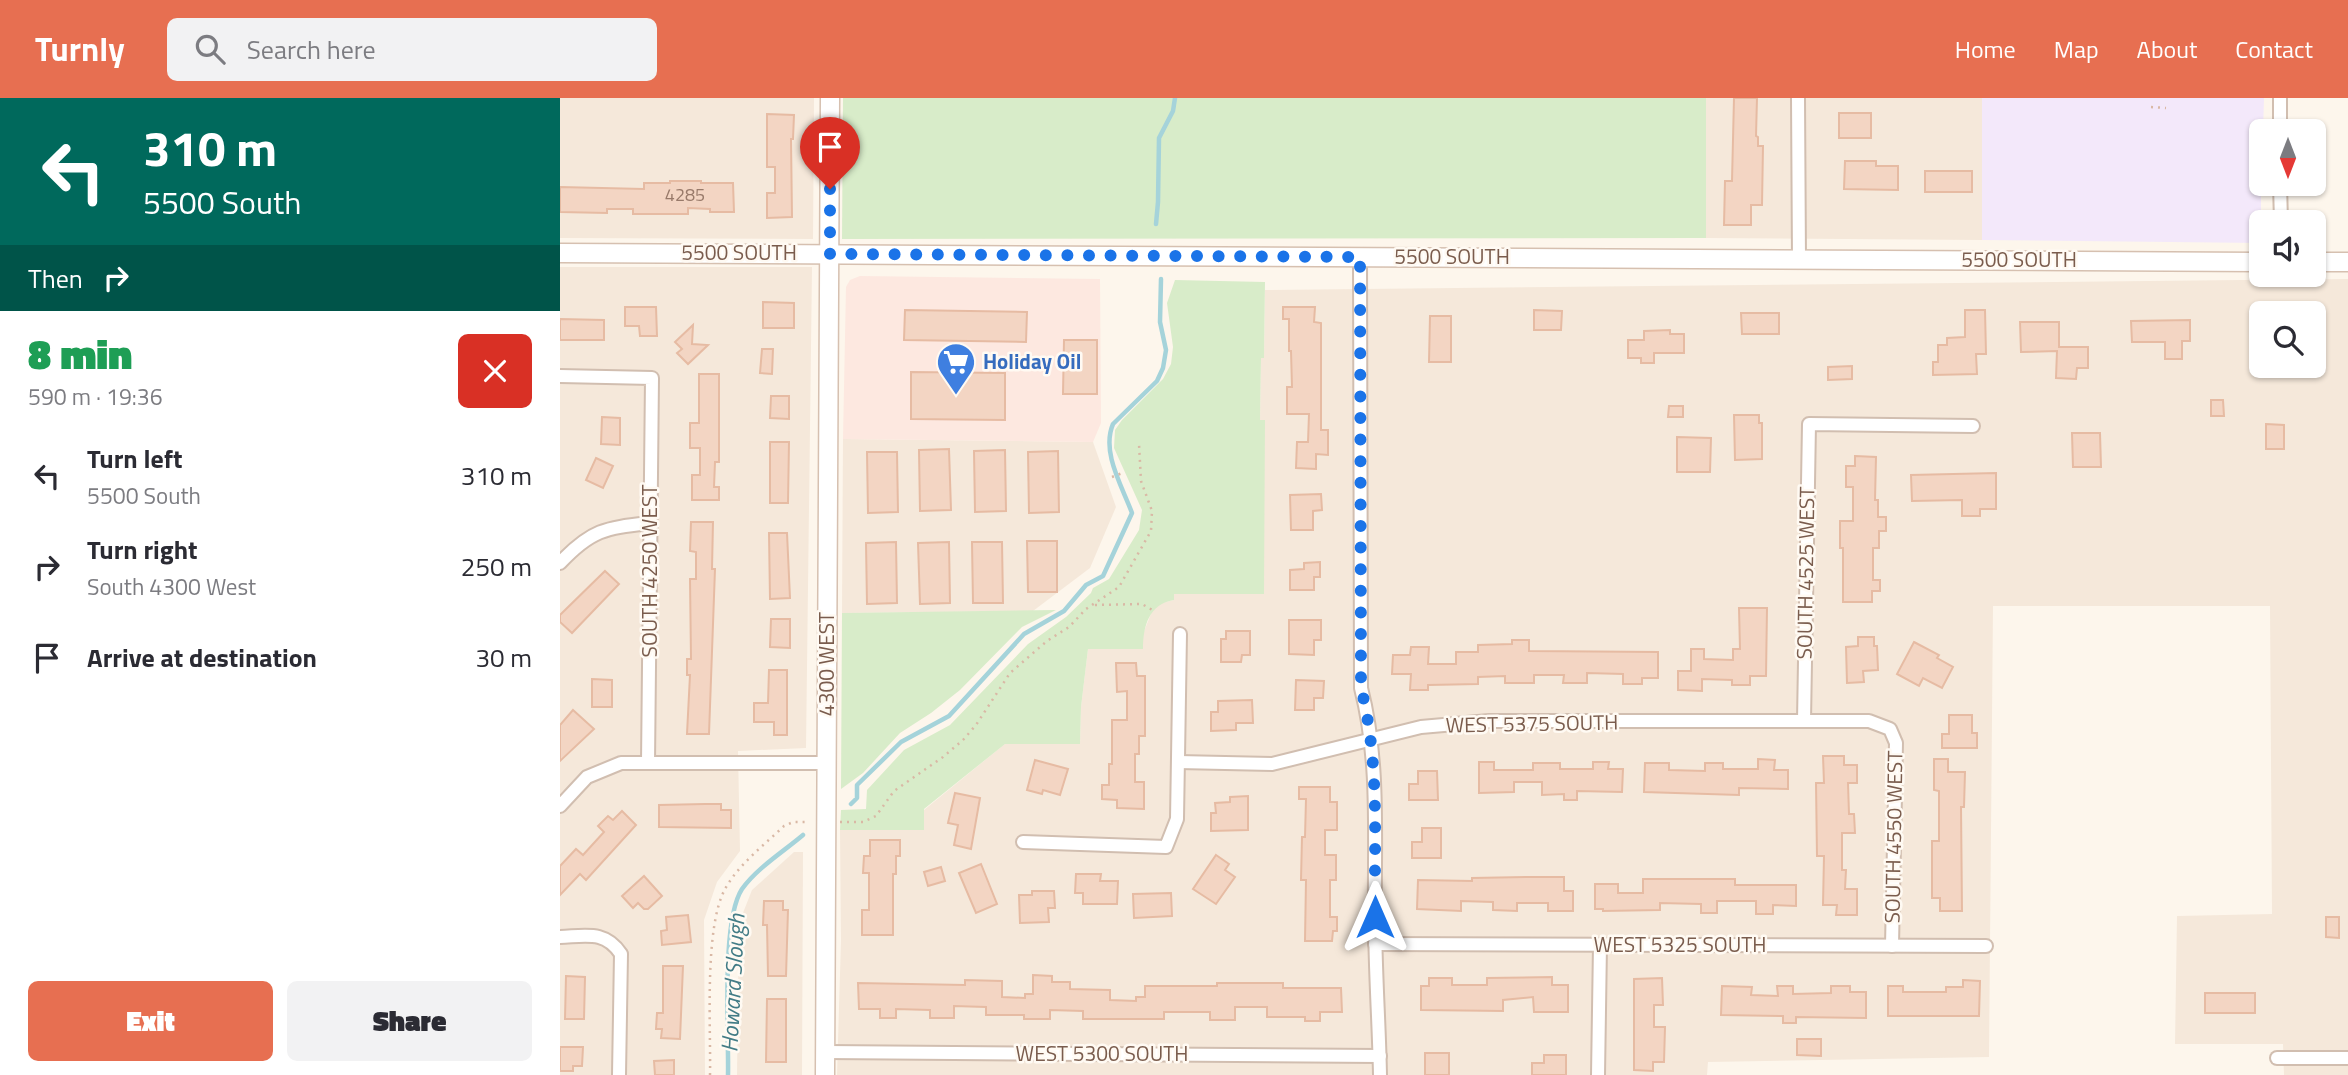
<!DOCTYPE html>
<meta charset="utf-8">
<style>
:root{--surface:#fff;--page:#f2f2f3;--text:#2b2b33;--muted:#7c7c81;--accent:#e76f51}
body{margin:0;font-family:"Titillium Web",sans-serif;background:var(--page);color:var(--text);height:100vh;display:flex;flex-direction:column;font-size:26px;white-space:nowrap}
*{box-sizing:border-box;margin:0}
p{font-size:23px;color:var(--muted)}
.icon{flex:none;width:38px;height:38px;fill:none;stroke:currentColor;stroke-width:2;stroke-linecap:round;stroke-linejoin:round}
.map{position:relative;flex:1;overflow:hidden}
.side{display:flex;flex-direction:column;background:var(--surface);width:560px}
.side>*{flex:none}
.hud{background:#00695c;color:#fff;overflow:hidden}
.needle{width:46px;rotate:180deg}
.tools{position:absolute;left:1689px;top:21px;display:grid;gap:14px}
.tools a{display:grid;place-items:center;width:77px;height:77px;border-radius:10px;background:var(--surface);box-shadow:0 2px 5px #0004;font-size:35px}
.pin{position:absolute;display:grid;place-items:center;width:60px;height:60px;color:#fff;margin:-72px -30px;border-radius:50% 50% 50% 0;rotate:-45deg;box-shadow:0 0 7px #0007}
.pin .icon{rotate:45deg}
.me{position:absolute;width:77px;margin:-38px;rotate:0deg;stroke-linejoin:round;filter:drop-shadow(0 0 5px #0008)}
.turn{display:flex;align-items:center;gap:24px;height:147px;padding:0 28px;font-size:32px}
.turn .icon{width:91px;height:91px;stroke-width:2.5}
.turn b{display:block;font-size:49px;line-height:60px}
.then{display:flex;align-items:center;height:66px;padding:0 28px;background:#0003;gap:14px;font-size:26px}
.round{display:grid;place-items:center;flex:none;width:74px;height:74px;border-radius:10px;background:var(--page)}
.head{display:flex;align-items:center;justify-content:space-between;height:119px;padding:0 28px}
h1{font-size:42px;font-weight:800;line-height:52px;color:#1e9e55}
.action{display:flex;gap:14px;margin-top:auto;padding:14px 28px}
.action a{flex:1;height:80px;border-radius:10px;background:var(--accent);color:#fff;font-size:28px;font-weight:800;line-height:80px;text-align:center}
.action a+a{background:var(--page);color:var(--text)}
ul{padding:0;list-style:none}
li{display:flex;align-items:center;gap:21px;height:91px;padding:0 28px}
li div{flex:1}
li b{display:block;font-size:26px}
li em{font-style:normal}
header{display:flex;align-items:center;gap:42px;box-sizing:border-box;height:98px;padding:0 35px;background:var(--accent);color:#fff}
header strong{font-size:33px}
nav{display:flex;gap:38px;margin-inline-start:auto;font-size:24px}
.search{width:490px;height:63px;background:var(--page);display:flex;align-items:center;gap:18px;box-sizing:border-box;padding:0 24px;border-radius:10px;color:var(--muted);font-size:26px}
main{display:flex;flex:1;min-height:0}
.map>svg:first-child{display:block}
.residential{fill:#f5e8da;fill-rule:evenodd}
.commercial{fill:#fde8e0}
.education{fill:#f3e8fa}
.green{fill:#d8ecc9}
.lines{fill:none;stroke-linecap:round;stroke-linejoin:round}
.stream{stroke:#a5d3da;stroke-width:4.5}
.building{fill:#f3d5c3;stroke:#e6bba3;stroke-width:2}
.street-casing{stroke:#d1beb0;stroke-width:16}
.secondary-casing{stroke:#d6c0b0;stroke-width:21}
.path{stroke:#d9b8a5;stroke-width:2.5;stroke-dasharray:2 5;stroke-linecap:butt}
.street{stroke:#fff;stroke-width:12}
.secondary{stroke:#fff;stroke-width:18}
.route{stroke:#1a73e8;stroke-width:12;stroke-dasharray:0 21.6}
.labels{text-anchor:middle;stroke-width:5;stroke-linejoin:round;paint-order:stroke}
.number-label{font-size:18px;fill:#987a6a}
.street-label{font-size:21px;fill:#7a5c4d;stroke:#fffaf3}
.shop-label{font-size:21px;font-weight:bold;fill:#366cbe;stroke:#fffaf3;text-anchor:start}
.water-label{font-size:23px;font-style:italic;fill:#437c86;stroke:#fffaf3}
</style>
<header>
<strong>Turnly</strong>
<div class="search"><svg class="icon" aria-label="search" viewBox="0 0 24 24"><circle cx="10" cy="10" r="6"/><path d="M15 15l6 6"/></svg>Search here</div>
<nav><a>Home</a><a>Map</a><a>About</a><a>Contact</a></nav>
</header>
<main>
<section class="side">
<div class="hud">
<div class="turn"><svg class="icon" aria-label="left" viewBox="0 0 24 24"><path d="M17 20v-9H6M10 6l-5 5 5 5"/></svg><div><b>310 m</b>5500 South</div></div>
<div class="then">Then<svg class="icon" aria-label="right" viewBox="0 0 24 24"><path d="M7 20v-9h11M14 6l5 5-5 5"/></svg></div>
</div>
<div class="head"><div><h1>8 min</h1><p>590 m · 19:36</p></div><a class="round" style="background:#d93025;color:#fff"><svg class="icon" aria-label="close" viewBox="0 0 24 24"><path d="M6 6l12 12M18 6L6 18"/></svg></a></div>
<ul>
<li><svg class="icon" aria-label="left" viewBox="0 0 24 24"><path d="M17 20v-9H6M10 6l-5 5 5 5"/></svg><div><b>Turn left</b><p>5500 South</p></div><em>310 m</em></li>
<li><svg class="icon" aria-label="right" viewBox="0 0 24 24"><path d="M7 20v-9h11M14 6l5 5-5 5"/></svg><div><b>Turn right</b><p>South 4300 West</p></div><em>250 m</em></li>
<li><svg class="icon" aria-label="arrive" viewBox="0 0 24 24"><path d="M6 21V4h12l-3 4 3 4H6"/></svg><div><b>Arrive at destination</b></div><em>30 m</em></li>
</ul>
<div class="action"><a>Exit</a><a>Share</a></div>
</section>
<div class="map">
<svg width="1788" height="977" viewBox="0 0 1788 977">
<rect width="100%" height="100%" fill="#fdf6ec"/>
<g class="residential">
<polygon points="0,0 254,0 253,141 0,140"/>
<polygon points="1146,0 1422,0 1422,142 1146,140"/>
<polygon points="0,169 252,169 246,650 178,653 180,753 157,784 144,822 145,977 0,977"/>
<path d="M1788 181V977H1724L1723 946H1615L1617 818 1712 816 1710 508H1433L1429 959 1148 964 1147 977H277L281 843 280 732H363L364 712 446 645 520 646 521 609 528 551H583V536L592 513 601 505 614 502V495L704 322H700L701 260 704 259 705 192ZM1701 215H1754V268H1701Z"/>
<polygon points="283,341 533,344 556,409 530,470 473,513 282,515"/>
<polygon points="234,754 243,754 242,977 177,977 179,825 192,792"/>
</g>
<polygon class="commercial" points="300,178 540,181 541,325 533,344 283,341 286,189 290,182"/>
<polygon class="education" points="1422,0 1704,0 1703,33 1701,33 1701,145 1422,142"/>
<g class="green">
<polygon points="283,0 1146,0 1146,140 282,141"/>
<path d="M615 182 705 184 704 260H701L700 322H705L704 496H614V502C589 506 583 528 583 551H528L521 609 520 646H445L364 711V732H280L281 712 306 711 307 692 344 652 390 627 468 546 506 519 531 495 533 490 549 481 579 432 582 412 554 350 555 332 562 322 603 281 611 266 613 249 607 205Z"/>
<polygon points="496,512 462,529 400,592 371,615 340,635 303,675 281,691 282,515"/>
</g>
<g class="lines">
<g class="stream">
<polyline points="596,126 598,104 599,40 613,13 615,0"/>
<path d="M291 706 297 700V687L341 644 389 618 464 536 504 513 526 487 543 478 572 415C562 388 541 354 553 326L597 283 603 270 606 252 600 224 601 181"/>
<path d="M168 977C169 935 161 823 182 791 197 770 223 754 243 737"/>
</g>
</g>
<g class="building">
<polygon points="1174,0 1197,0 1196,38 1198,39 1198,48 1203,48 1202,107 1191,107 1191,127 1164,127 1165,83 1172,83"/>
<rect x="1279" y="15" width="32" height="25"/>
<polygon points="207,16 234,17 233,41 231,41 232,119 207,120 207,95 215,95 215,69 207,69"/>
<polygon points="1285,63 1316,63 1316,68 1338,68 1338,92 1284,91"/>
<rect x="1365" y="73" width="47" height="21"/>
<polygon points="110,83 141,83 141,85 173,85 174,114 150,114 150,111 128,110 128,116 73,116 73,111 47,111 47,115 0,114 0,89 84,91 84,85 110,85"/>
<polygon points="203,204 234,205 234,230 203,230"/>
<polygon points="65,209 96,209 97,238 80,238 79,228 65,228"/>
<polygon points="723,209 755,209 754,224 761,225 761,332 768,332 768,357 756,356 756,371 736,370 737,344 748,344 749,316 727,316 727,289 732,289 731,253 729,253 729,221 723,221"/>
<polygon points="345,212 467,214 466,244 344,242"/>
<polygon points="974,212 1002,213 1001,232 974,232"/>
<polygon points="1405,212 1425,212 1426,256 1416,256 1417,276 1373,277 1373,264 1378,264 1378,247 1387,247 1387,240 1405,239"/>
<polygon points="1181,215 1219,215 1219,236 1182,236"/>
<polygon points="870,218 891,218 891,264 869,264"/>
<polygon points="0,221 44,222 44,242 0,242"/>
<polygon points="1630,222 1630,243 1622,243 1622,261 1605,261 1605,244 1572,244 1571,223"/>
<polygon points="1460,224 1499,224 1499,249 1528,249 1528,270 1517,270 1516,281 1496,280 1497,253 1461,254"/>
<polygon points="133,227 132,246 148,247 128,266 117,255 122,251 115,244"/>
<polygon points="1110,232 1110,236 1124,236 1124,255 1094,255 1094,265 1081,265 1081,260 1068,260 1068,242 1084,242 1084,233"/>
<polygon points="504,242 537,242 537,296 503,296"/>
<polygon points="202,251 213,251 212,276 200,275"/>
<polygon points="1292,268 1292,281 1268,282 1268,269"/>
<polygon points="351,274 445,275 445,322 351,321"/>
<polygon points="139,276 159,276 159,364 155,364 154,389 159,389 159,402 132,402 132,377 140,377 140,350 130,350 130,325 139,325"/>
<polygon points="211,298 229,298 229,321 210,320"/>
<polygon points="1651,302 1663,302 1664,318 1651,318"/>
<polygon points="1109,308 1123,308 1123,319 1108,319"/>
<polygon points="1174,317 1199,317 1199,325 1202,325 1202,361 1175,362"/>
<polygon points="42,319 60,320 60,347 41,346"/>
<polygon points="1706,326 1724,327 1724,351 1706,351"/>
<polygon points="1512,335 1540,335 1541,369 1513,369"/>
<polygon points="1117,339 1151,340 1150,374 1117,374"/>
<polygon points="210,344 229,344 228,405 210,405"/>
<polygon points="389,351 391,412 360,413 359,352"/>
<polygon points="445,352 446,413 415,414 414,353"/>
<polygon points="498,353 499,414 469,415 468,354"/>
<polygon points="307,354 337,354 338,414 308,415"/>
<polygon points="1295,358 1316,359 1315,402 1318,402 1318,419 1326,419 1326,433 1319,433 1319,450 1313,450 1313,482 1320,482 1320,493 1312,493 1312,504 1283,504 1283,450 1280,450 1280,423 1293,423 1293,389 1286,389 1286,368 1295,368"/>
<polygon points="36,360 53,368 43,390 26,382"/>
<polygon points="1436,375 1436,411 1420,411 1420,418 1402,418 1402,402 1352,403 1351,377"/>
<polygon points="761,396 762,412 753,413 753,432 731,432 730,397"/>
<polygon points="131,424 153,424 152,471 155,471 149,636 127,636 130,577 127,577 127,561 131,561 130,481 136,481 136,454 130,453"/>
<polygon points="209,435 227,435 230,500 210,501"/>
<polygon points="467,443 497,443 497,494 468,494"/>
<polygon points="336,444 337,505 307,506 306,445"/>
<polygon points="389,444 390,505 360,506 358,445"/>
<polygon points="412,444 442,444 443,505 413,505"/>
<polygon points="760,464 760,479 754,479 754,492 730,492 730,472 744,471 744,465"/>
<polygon points="45,473 59,486 12,535 0,524 0,517"/>
<polygon points="1179,510 1207,510 1206,578 1190,578 1190,587 1172,587 1172,582 1142,581 1142,593 1118,592 1118,573 1131,573 1131,551 1144,551 1144,561 1173,562 1173,551 1180,551"/>
<polygon points="211,521 230,521 230,550 210,549"/>
<polygon points="729,522 761,522 761,542 754,542 754,557 729,556"/>
<polygon points="666,533 690,533 690,557 682,557 681,564 661,564 661,541 666,541"/>
<polygon points="1298,539 1314,539 1314,548 1317,548 1318,572 1303,573 1304,584 1287,585 1286,549 1298,548"/>
<polygon points="952,542 969,542 969,553 1098,554 1098,580 1082,580 1082,586 1063,586 1063,576 1027,575 1027,585 1003,585 1004,577 974,577 974,585 945,585 945,578 918,579 918,586 868,587 868,592 850,592 851,576 832,576 833,557 850,557 851,549 869,549 868,566 896,566 896,554 918,554 918,547 952,546"/>
<polygon points="1354,544 1379,557 1377,560 1393,569 1382,590 1363,580 1359,588 1337,576"/>
<polygon points="556,565 576,565 577,578 585,578 585,638 579,638 579,656 575,656 575,684 584,684 584,711 557,710 557,702 542,701 542,687 549,687 549,666 552,666 552,622 567,622 567,593 557,594"/>
<polygon points="209,572 227,572 227,637 214,637 214,624 194,624 194,605 208,605"/>
<polygon points="32,581 52,582 52,609 32,609"/>
<polygon points="736,582 764,583 763,600 754,600 754,612 735,612"/>
<polygon points="692,602 693,625 676,625 676,632 651,633 651,614 658,614 658,603"/>
<polygon points="13,612 34,631 0,663 0,627"/>
<polygon points="1389,617 1412,617 1412,635 1417,635 1417,650 1382,650 1382,636 1389,636"/>
<polygon points="1263,658 1284,658 1284,667 1297,667 1297,685 1288,685 1289,716 1294,716 1295,735 1282,735 1282,772 1286,772 1285,791 1297,791 1297,817 1276,817 1277,807 1263,807 1264,758 1257,758 1256,685 1264,685"/>
<polygon points="1198,661 1215,662 1214,672 1228,672 1228,691 1179,690 1179,697 1084,694 1085,665 1109,665 1109,672 1145,673 1145,665 1163,665 1163,671 1198,671"/>
<polygon points="1374,661 1388,661 1388,674 1405,674 1404,709 1401,709 1402,813 1380,813 1380,800 1372,800 1372,743 1379,743 1379,693 1374,692"/>
<polygon points="475,662 508,671 500,697 483,692 482,696 467,692"/>
<polygon points="919,664 934,664 934,672 973,672 973,665 1000,665 1000,671 1033,671 1033,664 1049,664 1048,671 1063,671 1062,694 1017,693 1017,702 1004,702 1004,696 982,697 982,684 954,684 954,694 919,695"/>
<polygon points="858,673 877,673 878,702 849,702 849,686 858,686"/>
<polygon points="739,689 770,689 770,704 777,704 777,732 765,732 765,757 776,757 776,782 770,782 770,819 777,819 777,833 773,833 772,843 745,843 746,782 741,782 742,739 745,739 746,701 739,701"/>
<polygon points="395,695 420,700 411,751 394,747 398,727 388,725"/>
<polygon points="688,698 688,732 651,733 651,715 656,715 655,705 670,704 670,699"/>
<polygon points="145,706 161,706 161,712 171,712 171,730 99,729 99,707"/>
<polygon points="62,713 76,727 26,782 20,776 0,797 0,768 16,751 23,757 44,734 38,728 48,718 53,722"/>
<polygon points="862,730 881,730 881,760 852,760 852,744 862,744"/>
<polygon points="310,742 340,742 340,758 336,758 336,776 333,776 333,837 302,837 302,812 309,812 309,775 303,775 304,758 310,758"/>
<polygon points="656,757 669,766 665,772 675,779 656,806 633,791"/>
<polygon points="421,766 437,806 416,815 399,775"/>
<polygon points="381,769 385,783 368,788 364,774"/>
<polygon points="516,776 541,776 540,783 558,783 557,806 523,806 523,795 515,795"/>
<polygon points="84,778 102,798 88,811 84,811 78,805 73,810 62,798"/>
<polygon points="967,779 1004,779 1004,793 1013,793 1013,813 988,813 988,805 957,805 957,813 933,812 933,804 901,803 901,813 857,811 858,782 912,783 912,780"/>
<polygon points="1083,781 1175,781 1175,787 1236,787 1236,808 1213,807 1213,816 1196,816 1196,803 1157,803 1157,815 1141,815 1141,806 1100,805 1100,812 1043,813 1043,811 1035,811 1035,786 1058,786 1058,795 1083,795"/>
<polygon points="472,793 494,793 495,810 488,810 489,824 460,825 459,797 472,797"/>
<polygon points="611,795 612,818 574,820 573,796"/>
<polygon points="204,803 223,803 223,812 228,812 226,878 208,878 207,827 203,827"/>
<polygon points="128,817 131,844 102,847 101,833 107,832 106,819"/>
<polygon points="1766,819 1779,819 1779,840 1766,839"/>
<polygon points="103,868 123,868 120,941 101,940 102,931 96,931 97,915 103,915"/>
<polygon points="473,877 492,878 492,884 510,884 510,891 550,892 550,902 576,903 576,899 585,899 585,888 657,888 657,885 723,885 723,890 781,890 782,914 760,914 760,923 745,923 745,919 707,919 707,909 675,909 675,922 650,922 650,914 604,914 604,921 523,921 523,913 490,912 490,921 464,921 464,917 426,917 426,909 394,908 394,920 370,920 370,912 336,911 336,920 320,920 320,911 299,911 298,885 405,887 405,882 442,883 442,899 465,900 465,896 473,896"/>
<polygon points="6,878 25,879 24,921 5,921"/>
<polygon points="992,879 992,887 1008,887 1008,914 974,914 973,899 943,902 943,913 861,912 861,888 869,888 869,880 892,880 892,887 927,887 927,880"/>
<polygon points="1102,880 1103,907 1094,907 1094,929 1105,929 1104,964 1093,964 1093,973 1074,972 1074,881"/>
<polygon points="1403,882 1420,883 1419,918 1328,918 1328,888 1343,888 1343,894 1386,894 1386,889 1403,889"/>
<polygon points="1162,888 1192,889 1191,897 1218,898 1217,888 1233,888 1233,896 1271,895 1271,888 1290,888 1290,894 1306,894 1306,920 1236,919 1236,925 1223,925 1223,918 1161,917"/>
<rect x="1645" y="895" width="50" height="20"/>
<polygon points="207,901 226,901 226,964 206,964"/>
<polygon points="1237,941 1261,941 1261,958 1237,957"/>
<polygon points="0,949 23,949 22,968 13,968 13,973 0,973"/>
<rect x="865" y="955" width="24" height="22"/>
<polygon points="984,957 1006,957 1006,977 972,977 972,965 984,965"/>
<polygon points="114,962 114,977 95,977 94,963"/>
</g>
<g class="lines">
<g class="street-casing">
<g id="street">
<polyline points="1238,0 1239,161"/>
<polyline points="1720,0 1720,33"/>
<polyline points="1720,86 1721,124"/>
<path d="M800 159 801 590C820 664 814 741 815 817 815 871 819 924 820 977"/>
<polyline points="0,278 92,280 88,665"/>
<path d="M0 465C32 431 46 430 90 425"/>
<polyline points="1244,623 1249,326 1413,328"/>
<polyline points="618,664 712,666 861,629 929,623 1309,623 1330,631 1336,645 1332,848"/>
<polyline points="0,708 27,679 61,665 267,665"/>
<polyline points="463,744 606,749 617,721 620,536"/>
<path d="M0 839C26 838 45 832 61 856L59 977"/>
<polyline points="815,846 1426,848"/>
<polyline points="265,954 820,958"/>
<polyline points="1717,960 1788,960"/>
<polyline points="1038,977 1040,847"/>
</g>
</g>
<g class="secondary-casing">
<g id="secondary">
<polyline points="0,155 1701,164"/>
<polyline points="1754,164 1788,164"/>
<polyline points="265,977 270,0"/>
</g>
</g>
<g class="path">
<polyline points="1591,9 1606,10"/>
<polyline points="552,379 565,374"/>
<polyline points="535,507 582,506 594,513"/>
<polyline points="280,724 303,724 316,718 334,693 383,659 403,642 416,627 450,575 487,543 509,529 526,511 559,489 591,433 592,413 581,383 579,346"/>
<path d="M150 977C151 930 144 830 165 791 179 766 203 748 224 728L233 724H249"/>
</g>
<use href="#street" class="street"/>
<use href="#secondary" class="secondary"/>
</g>
<g class="lines">
<path class="route" d="M270 91V156L800 159 801 590C820 665 814 742 815 819"/>
</g>
<defs>
<g id="supermarket-pin" transform="scale(2.0125)"><path d="M0 17L-7.5 6A9.5 9.5 0 1 1 7.5 6Z" fill="#3f7fe0" stroke="#fffaf3"/><path d="M-6-5.5h2.5l.6 2H6L4.5 2H-2.5L-4.4-4H-6ZM-1.5 3.2a1.3 1.3 0 1 0 .1 0ZM3 3.2a1.3 1.3 0 1 0 .1 0Z" fill="#fff"/></g>
</defs>
<g fill-rule="evenodd">
<use href="#supermarket-pin" x="396" y="264"/>
</g>
<g class="labels">
<g class="number-label">
<text x="125" y="103">4285</text>
</g>
<g class="street-label">
<text x="179" y="162">5500 SOUTH</text>
<text x="892" y="166">5500 SOUTH</text>
<text x="1459" y="169">5500 SOUTH</text>
<text transform="translate(90 473) rotate(-90)" y="7">SOUTH 4250 WEST</text>
<text transform="translate(1246 475) rotate(-89)" y="7">SOUTH 4525 WEST</text>
<text transform="translate(267 566) rotate(-90)" y="7">4300 WEST</text>
<text transform="translate(972 626) rotate(-1)" y="7">WEST 5375 SOUTH</text>
<text transform="translate(1334 739) rotate(-89)" y="7">SOUTH 4550 WEST</text>
<text x="1120" y="854">WEST 5325 SOUTH</text>
<text x="542" y="963">WEST 5300 SOUTH</text>
</g>
<g class="shop-label">
<text x="423" y="271">Holiday Oil</text>
</g>
<g class="water-label">
<text transform="translate(173 885) rotate(-87)" y="8">Howard Slough</text>
</g>
</g>
</svg>
<div class="tools">
<a><svg class="needle" viewBox="-14 -14 28 28"><path d="M0-13l5 13h-10z" fill="#e53935"/><path d="M0 13l5-13h-10z" fill="#7c7c81"/></svg></a>
<a><svg class="icon" aria-label="sound" viewBox="0 0 24 24"><path d="M4 9h4l5-4v14l-5-4H4zM17 9q2 3 0 6"/></svg></a>
<a><svg class="icon" aria-label="search" viewBox="0 0 24 24"><circle cx="10" cy="10" r="6"/><path d="M15 15l6 6"/></svg></a>
</div>
<div class="pin" style="left:270px;top:91px;background:#d93025"><svg class="icon" aria-label="arrive" viewBox="0 0 24 24"><path d="M6 21V4h12l-3 4 3 4H6"/></svg></div>
<svg class="me" style="left:815px;top:819px" viewBox="-20 -20 40 40"><path d="M0-17L14 15 0 8-14 15z" fill="#1a73e8" stroke="#fff" stroke-width="4"/></svg>
</div>
</main>
